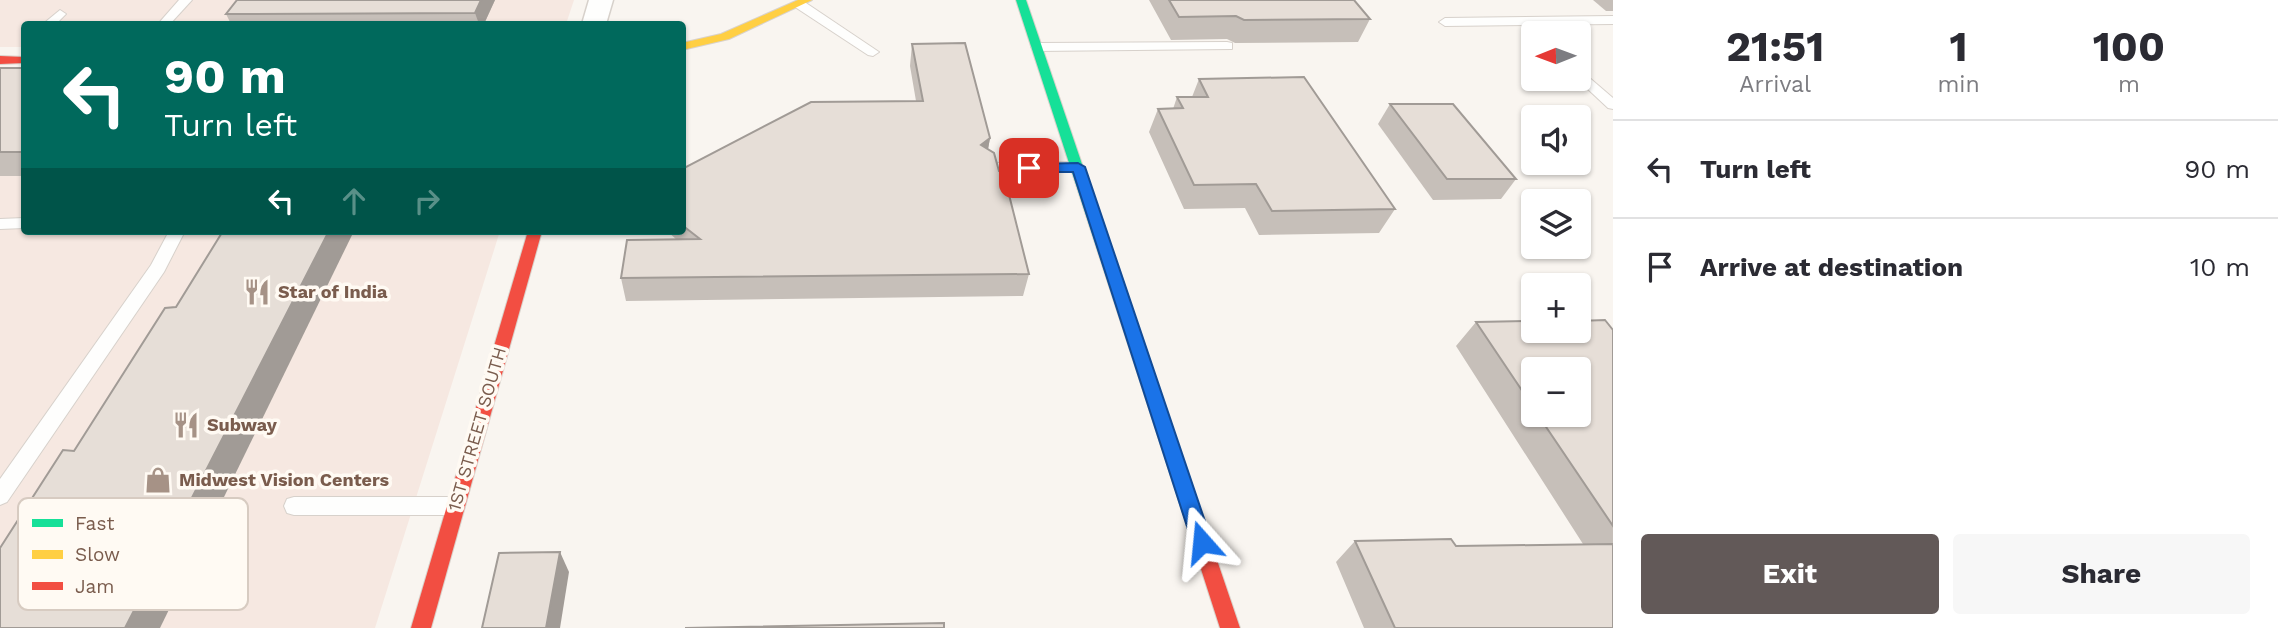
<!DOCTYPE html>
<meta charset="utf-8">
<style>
:root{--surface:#fff;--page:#f7f7f7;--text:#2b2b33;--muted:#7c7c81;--line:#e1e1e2;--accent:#625958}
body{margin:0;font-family:"Work Sans",sans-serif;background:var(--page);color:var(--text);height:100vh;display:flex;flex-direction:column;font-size:26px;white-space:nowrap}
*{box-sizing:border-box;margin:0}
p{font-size:23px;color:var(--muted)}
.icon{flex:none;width:38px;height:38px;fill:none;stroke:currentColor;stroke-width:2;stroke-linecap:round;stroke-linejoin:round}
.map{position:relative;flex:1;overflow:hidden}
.panel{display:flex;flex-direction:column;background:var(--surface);width:665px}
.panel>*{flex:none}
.top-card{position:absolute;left:21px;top:21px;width:665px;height:214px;border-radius:7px;box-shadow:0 2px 5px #0004;background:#00695c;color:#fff;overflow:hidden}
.needle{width:46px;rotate:269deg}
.buttons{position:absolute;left:1521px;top:21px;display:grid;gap:14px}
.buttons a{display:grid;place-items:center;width:70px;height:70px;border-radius:7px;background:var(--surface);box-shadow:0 2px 5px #0004;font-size:35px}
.pin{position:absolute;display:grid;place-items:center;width:60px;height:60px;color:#fff;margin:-30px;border-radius:14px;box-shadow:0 4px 10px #0006}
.me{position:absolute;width:77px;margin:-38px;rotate:342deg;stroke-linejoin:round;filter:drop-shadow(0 0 5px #0008)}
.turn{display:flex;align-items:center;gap:24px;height:147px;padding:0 28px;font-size:32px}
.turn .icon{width:91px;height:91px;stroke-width:2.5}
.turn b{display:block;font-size:49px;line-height:60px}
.lanes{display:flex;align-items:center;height:66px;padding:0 28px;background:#0003;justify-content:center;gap:35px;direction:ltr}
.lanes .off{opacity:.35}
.eta{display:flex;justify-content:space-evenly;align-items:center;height:119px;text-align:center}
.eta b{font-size:42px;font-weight:700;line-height:49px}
.button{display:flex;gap:14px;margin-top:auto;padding:14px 28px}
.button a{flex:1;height:80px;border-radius:7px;background:var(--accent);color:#fff;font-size:28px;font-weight:700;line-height:80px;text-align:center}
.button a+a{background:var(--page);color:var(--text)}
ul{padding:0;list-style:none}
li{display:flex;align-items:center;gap:21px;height:98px;padding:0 28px;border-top:2px solid var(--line)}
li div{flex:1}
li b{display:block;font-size:26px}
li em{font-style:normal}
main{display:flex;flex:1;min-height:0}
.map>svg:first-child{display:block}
.commercial{fill:#f6e8e1}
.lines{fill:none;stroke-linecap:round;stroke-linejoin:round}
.lane-casing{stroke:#d7d1cb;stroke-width:2}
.street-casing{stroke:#d7d1cb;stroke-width:3}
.fast-casing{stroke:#d9d2cb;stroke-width:2}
.slow-casing{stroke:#d9d2cb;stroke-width:2}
.jam-casing{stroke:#d9d2cb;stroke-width:2}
.lane{fill:#fefefd;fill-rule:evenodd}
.street{fill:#fefefd;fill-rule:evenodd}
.fast{fill:#16e098;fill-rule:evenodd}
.slow{fill:#ffcf43;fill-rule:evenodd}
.jam{fill:#f24e42;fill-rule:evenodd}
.wall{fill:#c6bfb9;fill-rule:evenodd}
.shaded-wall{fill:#a19b96}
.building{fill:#e6ded7;stroke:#a19b96;stroke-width:2}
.route{fill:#1a73e8;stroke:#114b97;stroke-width:2}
.labels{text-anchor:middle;stroke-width:7;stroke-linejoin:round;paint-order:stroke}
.poi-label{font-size:18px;font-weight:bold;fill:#7a5c4d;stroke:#fffaf3;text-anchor:start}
.street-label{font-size:18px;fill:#7a5c4d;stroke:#fffaf3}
.key{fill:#fffaf3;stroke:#d7cbc1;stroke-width:2}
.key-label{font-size:19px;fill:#7a5c4d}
</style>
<main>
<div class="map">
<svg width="1613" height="628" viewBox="0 0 1613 628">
<rect width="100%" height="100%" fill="#f9f5f0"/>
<g class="commercial">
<polygon points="0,0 574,0 566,24 24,24 24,47 0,47"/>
<polygon points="24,85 24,231 500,231 375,628 0,628 0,86"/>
</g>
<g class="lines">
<g class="lane-casing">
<g id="lane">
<polygon points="179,0 192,0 170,24 158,24"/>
<polygon points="799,0 803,1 879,52 873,56 868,55 795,7 793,4"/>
<polygon points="60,10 66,14 56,24 43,24"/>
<polygon points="1613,16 1613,24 1445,26 1439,22 1445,18"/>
<polygon points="1227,42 1232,43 1232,49 1037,51 1031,47 1037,43"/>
<polygon points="1578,68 1613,98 1613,109 1608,108 1577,79"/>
<polygon points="1078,162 1085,167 1083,170 987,173 980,168 987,163"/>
<polygon points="24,218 24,228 0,229 0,219"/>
<polygon points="165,231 181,231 183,235 164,272 7,502 0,505 0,479 151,265 167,235"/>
<polygon points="294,497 455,497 462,499 465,506 462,513 455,515 294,515 287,513 284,506 287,499"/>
</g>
</g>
<g class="street-casing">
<polygon id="street" points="589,0 613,0 606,24 582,24"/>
</g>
<g class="fast-casing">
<polygon id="fast" points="1016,0 1026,0 1199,507 1197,513 1190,515 1183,513 1181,507"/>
</g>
<g class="slow-casing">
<polygon id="slow" points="798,0 812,0 729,39 682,50 682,43 721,34"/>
</g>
<g class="jam-casing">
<g id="jam">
<polygon points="0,56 24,57 24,63 0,64"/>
<polygon points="528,231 542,231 431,628 411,628"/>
<polygon points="1190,499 1197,501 1199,507 1240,628 1220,628 1181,507 1183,501"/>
</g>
</g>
<use href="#lane" class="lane"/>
<use href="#street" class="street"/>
<use href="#fast" class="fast"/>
<use href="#slow" class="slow"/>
<use href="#jam" class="jam"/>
</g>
<g class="wall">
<polygon points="237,0 495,0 484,24 231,24 226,14"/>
<polygon points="1149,0 1354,0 1370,19 1358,42 1235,43 1227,39 1171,40"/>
<polygon points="1593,0 1613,0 1613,11 1606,11"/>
<polygon points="912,44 990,138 988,149 1029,274 1023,296 626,301 621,278 677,240 667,231 682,231 682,169 916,101 910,66"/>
<rect x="0" y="68" width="24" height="108"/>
<polygon points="1199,79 1395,209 1379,233 1259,235 1245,208 1184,209 1149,132 1158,109 1173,109 1177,97 1192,97"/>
<polygon points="1390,104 1516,179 1501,199 1433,200 1378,124"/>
<path d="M1476 322 1613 330V628H1364L1336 562 1355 541 1456 546 1583 544 1456 346ZM1533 369 1578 415H1533Z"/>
</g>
<g class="shaded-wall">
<polygon points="481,0 495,0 484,24 479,24 475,13"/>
<polygon points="990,138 986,161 981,145"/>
<polygon points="329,231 354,231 160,628 125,628"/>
<polygon points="560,552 569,572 560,628 546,628"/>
</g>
<g class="building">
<polygon points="237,0 481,0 475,13 226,14"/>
<polygon points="1169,0 1354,0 1370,19 1244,20 1236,16 1179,17"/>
<polygon points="965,43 990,138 981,145 994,153 999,171 1003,171 1029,274 621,278 627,240 700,239 682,225 682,169 811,102 923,101 912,44"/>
<rect x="0" y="68" width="24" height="84"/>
<polygon points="1304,77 1395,209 1272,211 1256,184 1194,185 1158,109 1183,108 1177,97 1208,97 1199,79"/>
<polygon points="1390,104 1453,104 1516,179 1447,179"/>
<polygon points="223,231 329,231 125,628 0,628 0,548 63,450 74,451 165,308 176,307"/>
<polygon points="1605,320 1613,330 1613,526 1538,415 1578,415 1578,369 1533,369 1533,407 1476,322 1533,321 1533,331 1578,331 1578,321"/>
<polygon points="1451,539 1456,546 1613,544 1613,628 1395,628 1355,541"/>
<polygon points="560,552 546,628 482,628 499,553"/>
<polygon points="944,623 944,628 685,628"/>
</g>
<polygon class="route" points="1078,163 1085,167 1212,542 1209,549 1202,551 1195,549 1192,542 1073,172 1029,172 1023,168 1029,164"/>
<defs>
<g id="restaurant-bare" transform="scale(2.1)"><path d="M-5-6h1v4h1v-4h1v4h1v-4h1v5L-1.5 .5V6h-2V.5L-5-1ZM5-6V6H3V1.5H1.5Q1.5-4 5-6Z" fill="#a69286" stroke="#fffaf3" stroke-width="2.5" paint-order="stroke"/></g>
<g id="shop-bare" transform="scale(2.1)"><path d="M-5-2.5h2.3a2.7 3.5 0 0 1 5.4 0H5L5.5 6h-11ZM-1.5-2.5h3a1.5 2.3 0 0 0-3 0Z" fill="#a69286" stroke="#fffaf3" stroke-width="2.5" paint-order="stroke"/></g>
</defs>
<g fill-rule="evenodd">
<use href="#restaurant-bare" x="257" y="292"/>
<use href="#restaurant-bare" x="186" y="425"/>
<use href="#shop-bare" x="158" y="480"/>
</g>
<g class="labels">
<g class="poi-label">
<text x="278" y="298">Star of India</text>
<text x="207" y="431">Subway</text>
<text x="179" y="486">Midwest Vision Centers</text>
</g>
<g class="street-label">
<text transform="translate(477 429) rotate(-74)" y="6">1ST STREET SOUTH</text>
</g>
</g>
<rect x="18" y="498" width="230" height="112" rx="10" class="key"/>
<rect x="32" y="519" width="31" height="8" fill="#16e098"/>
<rect x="32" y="550" width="31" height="9" fill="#ffcf43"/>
<rect x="32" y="582" width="31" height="8" fill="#f24e42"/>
<g class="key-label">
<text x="75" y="530">Fast</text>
<text x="75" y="561">Slow</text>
<text x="75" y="593">Jam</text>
</g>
</svg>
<div class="buttons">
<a><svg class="needle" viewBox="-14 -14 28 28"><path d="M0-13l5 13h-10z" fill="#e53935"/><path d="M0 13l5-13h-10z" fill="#7c7c81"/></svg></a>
<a><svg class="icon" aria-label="sound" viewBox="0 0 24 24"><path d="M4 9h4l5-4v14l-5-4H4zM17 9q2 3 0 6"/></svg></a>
<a><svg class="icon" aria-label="layers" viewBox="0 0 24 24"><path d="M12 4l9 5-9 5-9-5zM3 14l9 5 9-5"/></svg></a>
<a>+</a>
<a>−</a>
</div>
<div class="pin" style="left:1029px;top:168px;background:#d93025"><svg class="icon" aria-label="arrive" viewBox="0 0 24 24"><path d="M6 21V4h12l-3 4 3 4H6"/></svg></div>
<svg class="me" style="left:1202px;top:542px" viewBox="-20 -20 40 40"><path d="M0-17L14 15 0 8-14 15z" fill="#1a73e8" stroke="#fff" stroke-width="4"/></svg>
<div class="top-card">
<div class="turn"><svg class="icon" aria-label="left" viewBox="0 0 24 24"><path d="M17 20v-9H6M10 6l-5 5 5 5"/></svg><div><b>90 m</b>Turn left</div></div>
<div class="lanes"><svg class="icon" aria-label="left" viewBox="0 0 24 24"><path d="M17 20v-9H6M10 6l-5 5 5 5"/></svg><svg class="icon off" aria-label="ahead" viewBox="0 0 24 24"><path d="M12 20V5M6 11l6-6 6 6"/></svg><svg class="icon off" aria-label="right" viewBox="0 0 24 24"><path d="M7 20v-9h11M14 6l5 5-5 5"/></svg></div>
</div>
</div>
<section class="panel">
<div class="eta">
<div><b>21:51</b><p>Arrival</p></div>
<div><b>1</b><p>min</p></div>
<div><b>100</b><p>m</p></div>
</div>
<ul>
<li><svg class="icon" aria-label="left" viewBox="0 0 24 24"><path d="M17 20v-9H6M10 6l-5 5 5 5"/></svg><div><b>Turn left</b></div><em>90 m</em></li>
<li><svg class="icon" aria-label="arrive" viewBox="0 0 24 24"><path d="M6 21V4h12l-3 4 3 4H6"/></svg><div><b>Arrive at destination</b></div><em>10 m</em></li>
</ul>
<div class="button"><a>Exit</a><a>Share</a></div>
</section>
</main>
